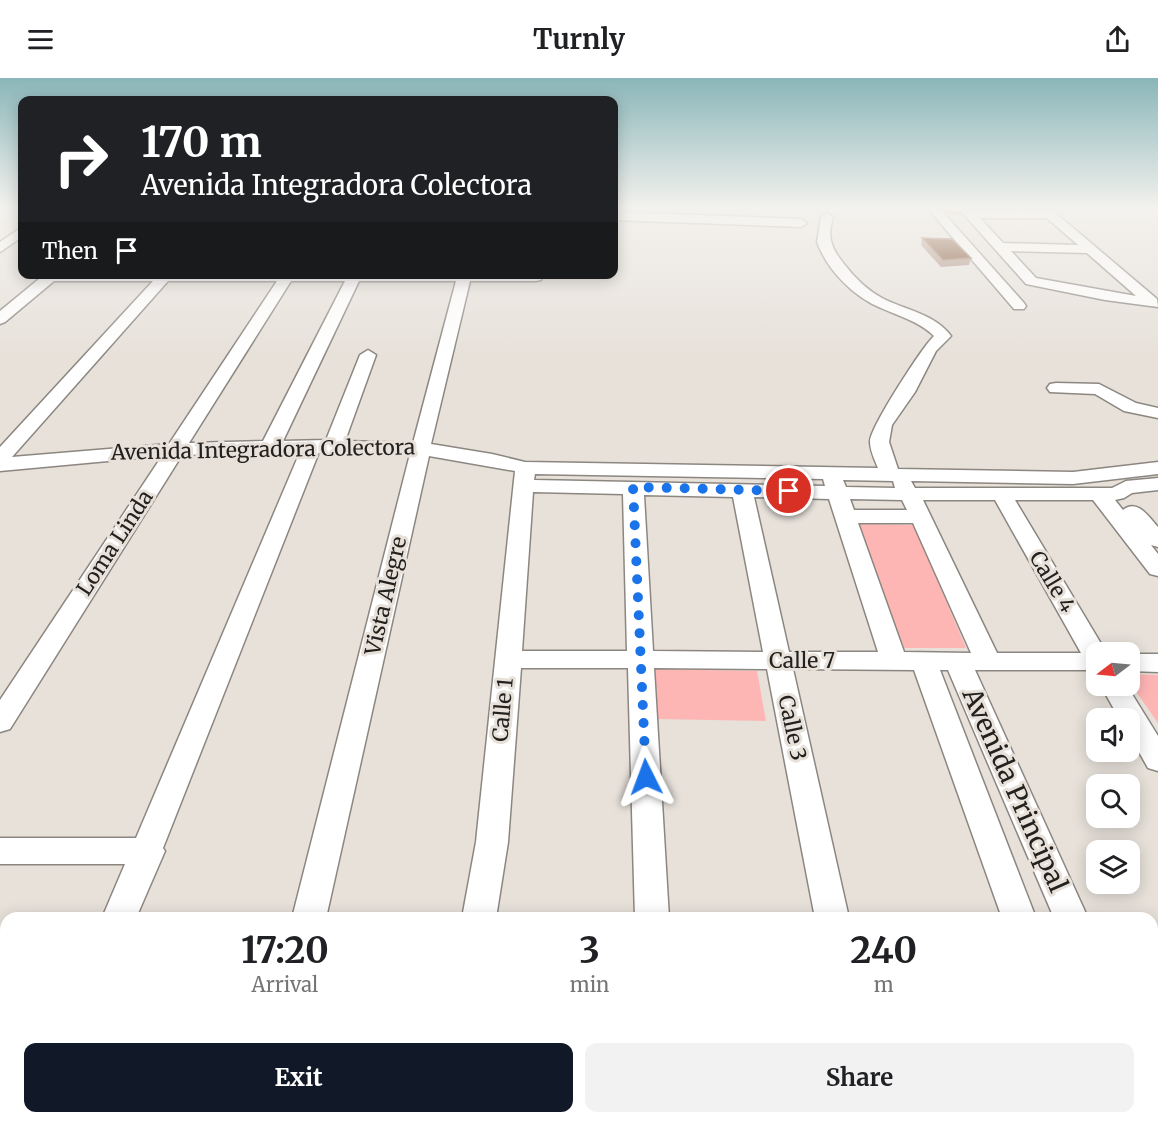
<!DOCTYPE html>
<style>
:root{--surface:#fff;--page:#f2f2f2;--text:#202124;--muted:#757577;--accent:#111827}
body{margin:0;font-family:Merriweather,serif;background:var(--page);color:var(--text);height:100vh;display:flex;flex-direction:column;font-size:22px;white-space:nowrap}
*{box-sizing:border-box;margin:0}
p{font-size:20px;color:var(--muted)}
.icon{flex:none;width:33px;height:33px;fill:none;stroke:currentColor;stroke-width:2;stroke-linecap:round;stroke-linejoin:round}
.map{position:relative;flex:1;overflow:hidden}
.sheet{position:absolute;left:0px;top:834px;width:1158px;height:212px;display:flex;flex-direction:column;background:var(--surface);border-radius:18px 18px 0 0;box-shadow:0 3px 15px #0003}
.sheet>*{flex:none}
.guide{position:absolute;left:18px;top:18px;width:600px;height:183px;border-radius:12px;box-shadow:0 3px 15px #0003;background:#202124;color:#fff;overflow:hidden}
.needle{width:39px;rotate:254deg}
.fabs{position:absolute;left:1086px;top:564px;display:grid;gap:12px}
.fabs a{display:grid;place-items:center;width:54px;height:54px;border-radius:12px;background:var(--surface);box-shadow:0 3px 15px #0003;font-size:30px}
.pin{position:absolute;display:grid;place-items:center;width:51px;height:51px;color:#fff;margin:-26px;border:3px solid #fff;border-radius:50%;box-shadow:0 2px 6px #0007}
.me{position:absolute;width:66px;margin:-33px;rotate:357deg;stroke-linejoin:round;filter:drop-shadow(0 0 4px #0008)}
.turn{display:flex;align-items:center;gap:21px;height:126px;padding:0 24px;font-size:27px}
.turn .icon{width:78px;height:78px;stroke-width:2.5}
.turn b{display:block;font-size:42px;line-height:51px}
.then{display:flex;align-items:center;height:57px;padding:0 24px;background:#0003;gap:12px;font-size:22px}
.eta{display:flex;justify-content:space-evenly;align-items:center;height:102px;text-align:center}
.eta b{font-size:36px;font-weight:700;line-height:42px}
.primary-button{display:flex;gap:12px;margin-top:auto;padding:12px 24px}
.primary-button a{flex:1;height:69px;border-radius:12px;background:var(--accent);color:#fff;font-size:24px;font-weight:700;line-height:69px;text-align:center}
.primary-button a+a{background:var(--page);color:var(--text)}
header{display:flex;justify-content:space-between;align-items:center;height:78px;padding:0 24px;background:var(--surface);font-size:27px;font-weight:700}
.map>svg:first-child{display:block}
.green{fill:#feb6b5}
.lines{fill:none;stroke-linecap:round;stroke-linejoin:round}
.minor-casing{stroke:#8c8680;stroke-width:3}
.minor{fill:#fff;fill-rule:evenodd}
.wall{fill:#a68570}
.building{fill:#662905;stroke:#8d6045;stroke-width:1.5}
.route{stroke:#1a73e8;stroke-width:10;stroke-dasharray:0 18}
.labels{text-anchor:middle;stroke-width:6;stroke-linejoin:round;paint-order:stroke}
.street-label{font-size:21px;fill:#23211e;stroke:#e7e1da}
.near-street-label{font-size:26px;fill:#23211e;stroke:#e7e1da}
</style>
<header><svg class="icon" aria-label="menu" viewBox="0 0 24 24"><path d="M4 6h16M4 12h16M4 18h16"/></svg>Turnly<svg class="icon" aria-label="share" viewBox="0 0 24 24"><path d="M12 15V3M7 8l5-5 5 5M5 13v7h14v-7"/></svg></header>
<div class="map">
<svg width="1158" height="1045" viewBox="0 0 1158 1045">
<rect width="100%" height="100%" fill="#e7e1da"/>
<g class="green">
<polygon points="854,446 914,447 966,570 899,570"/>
<polygon points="655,591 757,593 766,643 658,641"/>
<polygon points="1130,596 1158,597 1158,645 1130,605"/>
</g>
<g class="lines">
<g class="minor-casing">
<g id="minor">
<polygon points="929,132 941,132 1024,225 1026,228 1024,231 1014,231"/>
<path d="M960 132H1052L1157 221 1158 229 1105 222 1026 206ZM980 140H1047L1078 167 1003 165ZM1011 173 1087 175 1136 218 1036 200Z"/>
<polygon points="614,134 801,141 807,145 801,149 614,142"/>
<path d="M827 135 833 139C827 159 831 170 844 186 854 199 867 212 882 220 905 232 935 236 951 258L936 273 915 314 892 347 889 364 898 391 1073 394 1158 384V396L1073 406 911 403 915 410H1112L1126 403 1158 400V412L1132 415 1124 420 1115 422 1123 432C1137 420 1149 439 1158 449V469L1151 467 1158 476V498L1150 496 1093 422H1015L1106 574H1096V592H975L1088 840H1054L948 592H940L1036 840H1002L914 592 793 591 849 840H815L767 591 654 590 669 840H635L628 590H521L508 764 496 840H462L476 764 515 393 429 378 326 840H292L410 376 319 374 163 770 165 773 136 840H102L125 786H0V760H136L300 374 182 377 10 651 0 654V622L162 378 0 393V369L153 203H54L5 244 0 246V233L45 196H541V202L536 203H470L431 366 492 376 525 384 878 390C875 383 870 372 870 364 869 351 923 268 934 258 920 244 899 238 881 230 854 219 827 192 817 164L821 139ZM168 203H277L169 366 12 379ZM291 203H345L263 363 189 365ZM359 203H456L413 365 345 363 376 277 368 272 360 277 326 362 283 363ZM535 396 823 401 825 408 534 402ZM843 402 893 403 895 410 846 409ZM533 414 623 416 627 573H522ZM644 417 733 419 763 574 653 573ZM754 419 829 421 878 574H789ZM850 421 902 422 907 432H854ZM923 422H995L1081 575H997ZM858 445H913L971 575 904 574Z"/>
<polygon points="22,149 22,159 0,174 0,164"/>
<polygon points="1056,305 1099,306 1136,325 1158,330 1158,340 1124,333 1095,316 1050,314 1047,310 1050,306"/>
<polygon points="1130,576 1158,576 1158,594 1130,593"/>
<polygon points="1101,608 1127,608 1158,658 1158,693 1148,690 1130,658 1130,640 1119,640"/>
<rect x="1152" y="881" width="6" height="32"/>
<polygon points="1152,1003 1158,1006 1158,1045 1142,1045 1139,1040 1152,1040"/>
<polygon points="13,1040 53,1040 51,1045 11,1045"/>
<polygon points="239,1040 279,1040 277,1045 237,1045"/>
<polygon points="432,1040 472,1040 471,1045 431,1045"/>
<polygon points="641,1040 681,1040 682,1045 642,1045"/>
<polygon points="855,1040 895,1040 896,1045 856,1045"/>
<polygon points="1074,1040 1114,1040 1116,1045 1076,1045"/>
</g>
</g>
<use href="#minor" class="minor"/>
</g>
<g class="wall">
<polygon points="944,132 962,132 961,137 948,137"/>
<polygon points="922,160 971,180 969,187 941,189 921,167"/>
</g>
<polygon class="building" points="922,160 952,161 971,180 943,182"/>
<linearGradient id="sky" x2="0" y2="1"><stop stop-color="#8ab6b9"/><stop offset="0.47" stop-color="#f4f2ee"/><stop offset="1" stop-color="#f4f2ee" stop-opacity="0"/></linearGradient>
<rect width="1158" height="278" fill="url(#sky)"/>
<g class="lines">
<polyline class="route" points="646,699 633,409 789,413"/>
</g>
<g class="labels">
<g class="street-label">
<text transform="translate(263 372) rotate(-1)" y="7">Avenida Integradora Colectora</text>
<text transform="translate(115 465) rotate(-57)" y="7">Loma Linda</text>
<text transform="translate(1052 504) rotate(59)" y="7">Calle 4</text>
<text transform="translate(386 518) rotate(-77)" y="7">Vista Alegre</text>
<text x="802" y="590">Calle 7</text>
<text transform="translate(503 632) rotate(-85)" y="7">Calle 1</text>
<text transform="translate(792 650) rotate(78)" y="7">Calle 3</text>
</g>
<g class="near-street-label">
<text transform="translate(1015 712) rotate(66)" y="9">Avenida Principal</text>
</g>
</g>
</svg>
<div class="fabs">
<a><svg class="needle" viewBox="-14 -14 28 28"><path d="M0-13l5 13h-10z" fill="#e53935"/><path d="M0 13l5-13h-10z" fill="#757577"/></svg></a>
<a><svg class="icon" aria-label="sound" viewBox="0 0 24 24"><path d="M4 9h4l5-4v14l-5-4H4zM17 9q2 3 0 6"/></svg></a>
<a><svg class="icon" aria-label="search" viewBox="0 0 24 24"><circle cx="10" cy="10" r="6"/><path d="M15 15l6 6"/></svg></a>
<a><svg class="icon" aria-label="layers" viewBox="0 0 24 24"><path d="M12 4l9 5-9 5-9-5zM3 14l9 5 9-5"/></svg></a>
</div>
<div class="pin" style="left:789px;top:413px;background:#d93025"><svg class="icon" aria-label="arrive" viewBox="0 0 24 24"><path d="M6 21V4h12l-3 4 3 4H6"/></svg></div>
<svg class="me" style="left:646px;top:699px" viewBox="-20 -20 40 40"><path d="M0-17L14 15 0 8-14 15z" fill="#1a73e8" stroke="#fff" stroke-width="4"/></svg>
<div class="guide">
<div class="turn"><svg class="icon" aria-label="right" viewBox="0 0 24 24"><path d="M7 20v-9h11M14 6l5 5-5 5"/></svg><div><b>170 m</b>Avenida Integradora Colectora</div></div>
<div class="then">Then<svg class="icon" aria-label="arrive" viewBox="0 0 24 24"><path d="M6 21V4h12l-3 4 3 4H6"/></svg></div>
</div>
<section class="sheet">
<div class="eta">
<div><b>17:20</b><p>Arrival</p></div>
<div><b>3</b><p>min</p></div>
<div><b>240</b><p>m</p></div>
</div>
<div class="primary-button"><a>Exit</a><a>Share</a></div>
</section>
</div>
